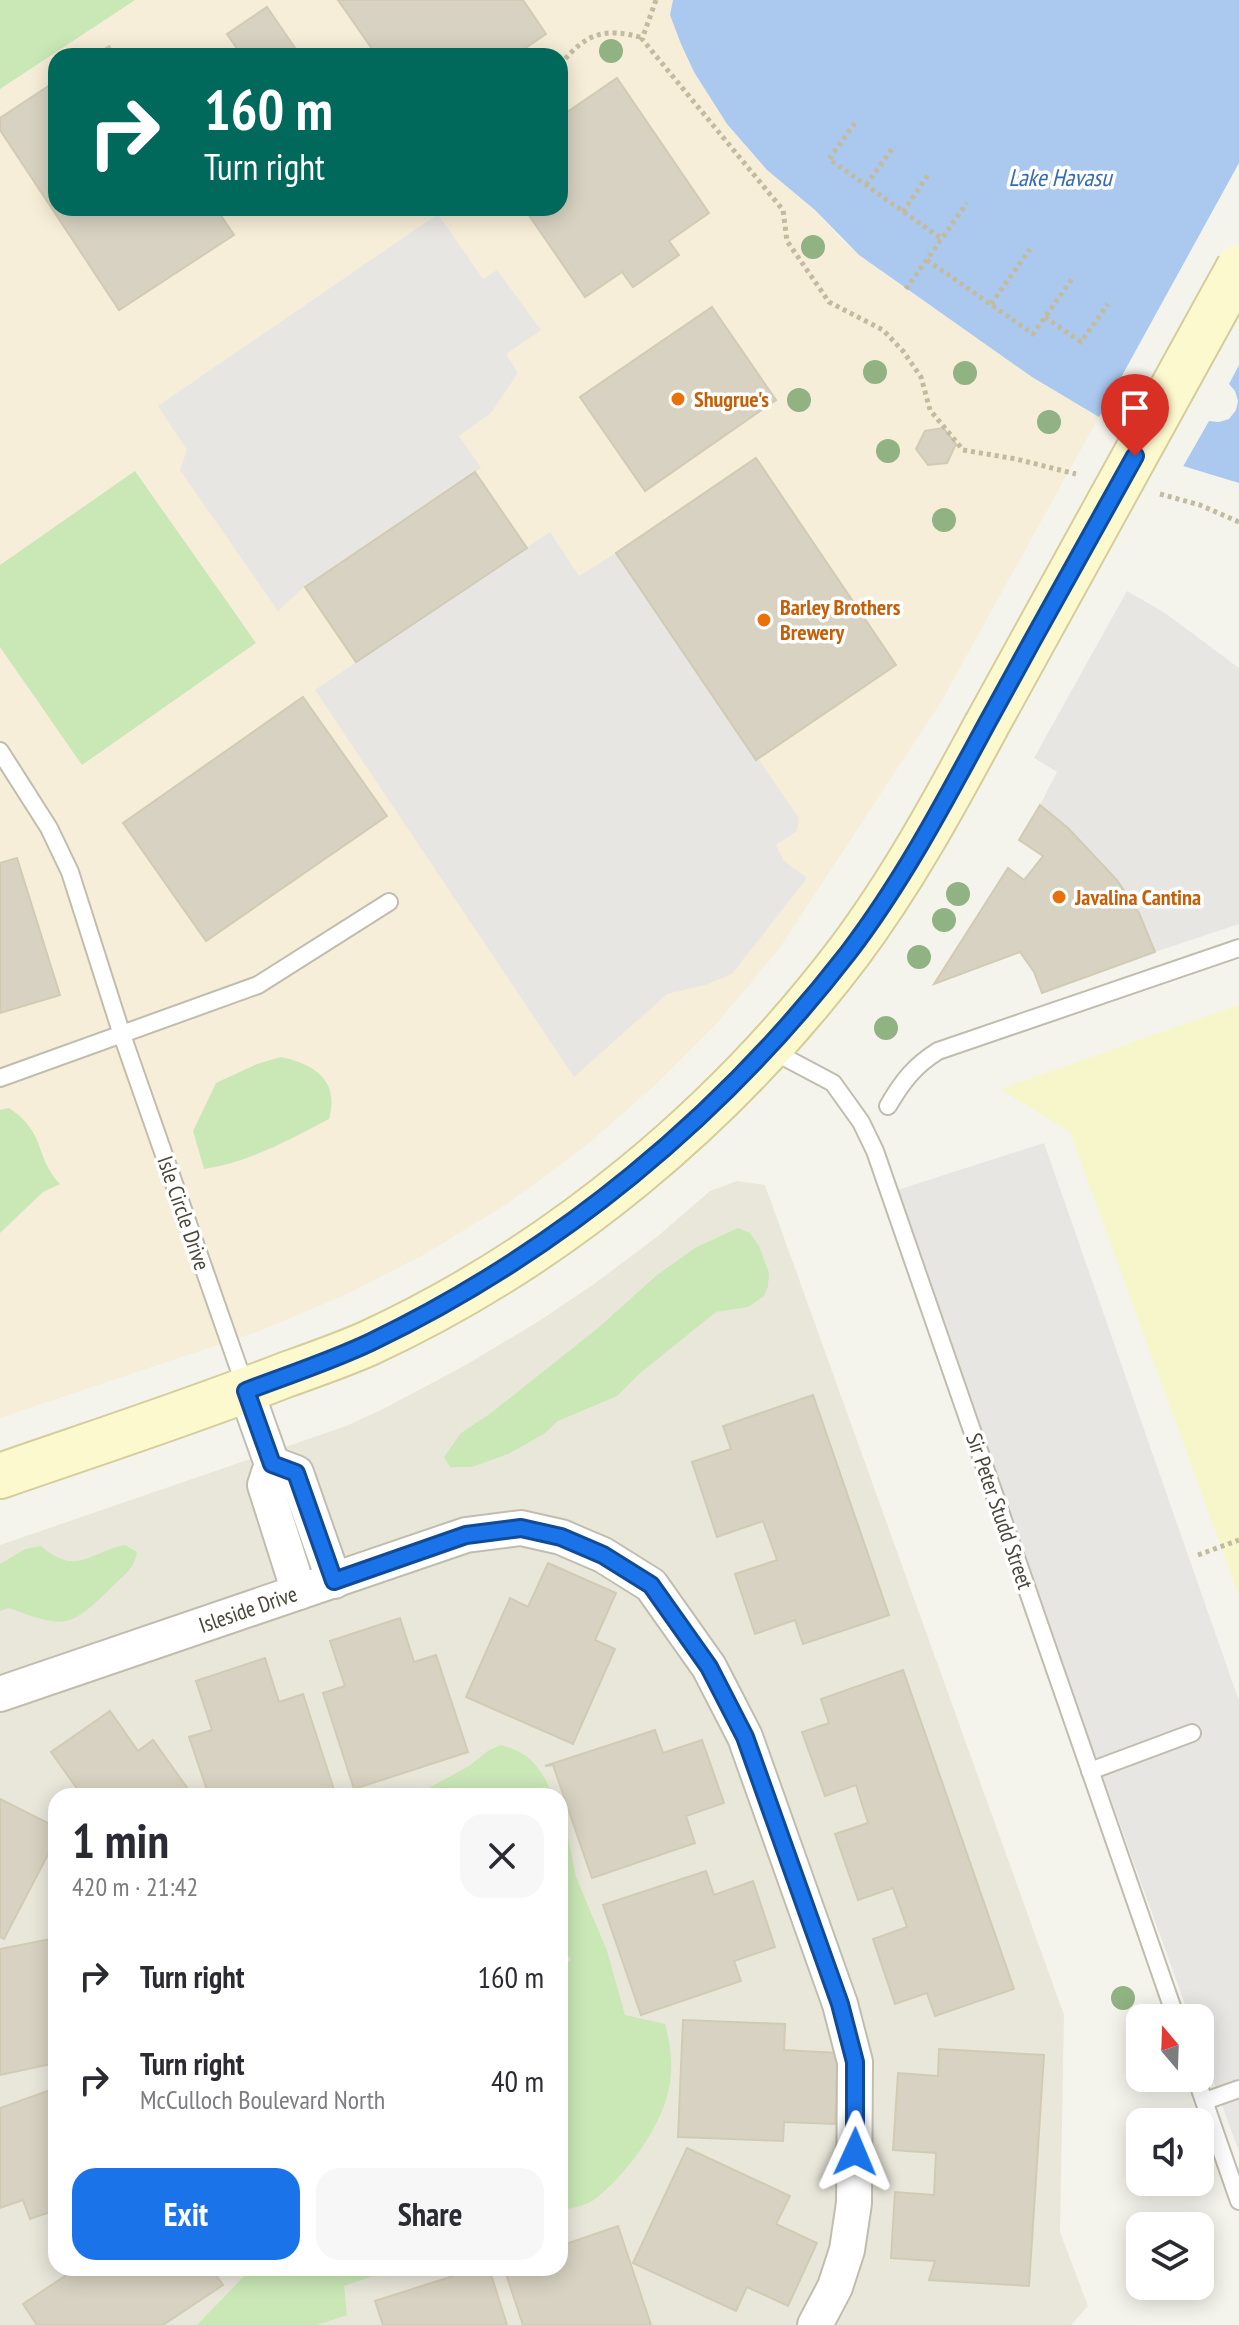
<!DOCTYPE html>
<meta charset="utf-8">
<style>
:root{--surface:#fff;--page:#f7f7f7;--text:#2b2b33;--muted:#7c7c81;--accent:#1a73e8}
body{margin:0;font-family:"PT Sans Narrow",sans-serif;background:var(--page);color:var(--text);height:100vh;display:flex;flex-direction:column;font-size:30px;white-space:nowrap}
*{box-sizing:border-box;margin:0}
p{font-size:26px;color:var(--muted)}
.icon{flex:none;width:44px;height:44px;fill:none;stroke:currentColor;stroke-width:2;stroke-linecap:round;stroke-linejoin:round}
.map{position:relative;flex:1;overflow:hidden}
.panel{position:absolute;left:48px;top:1788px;width:520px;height:488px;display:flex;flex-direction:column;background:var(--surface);border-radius:24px;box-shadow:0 4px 20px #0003}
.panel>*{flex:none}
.banner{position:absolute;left:48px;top:48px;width:520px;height:168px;border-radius:24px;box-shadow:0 4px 20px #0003;background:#00695c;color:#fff;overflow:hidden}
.needle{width:52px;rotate:341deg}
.fabs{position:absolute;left:1126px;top:2004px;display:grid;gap:16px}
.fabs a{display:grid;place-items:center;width:88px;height:88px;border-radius:16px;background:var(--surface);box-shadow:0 4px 20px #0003;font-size:40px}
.pin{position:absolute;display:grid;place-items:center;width:68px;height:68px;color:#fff;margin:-82px -34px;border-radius:50% 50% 50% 0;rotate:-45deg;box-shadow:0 0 8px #0007}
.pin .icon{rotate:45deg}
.me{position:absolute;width:88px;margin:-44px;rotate:1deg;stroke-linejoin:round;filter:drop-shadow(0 0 6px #0008)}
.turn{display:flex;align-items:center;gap:28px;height:168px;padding:0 24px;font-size:36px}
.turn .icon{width:104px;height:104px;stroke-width:2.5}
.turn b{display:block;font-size:56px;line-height:68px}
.round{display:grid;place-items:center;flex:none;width:84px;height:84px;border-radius:24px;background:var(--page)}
.summary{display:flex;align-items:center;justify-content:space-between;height:136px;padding:0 24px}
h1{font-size:48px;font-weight:700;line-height:60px}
.primary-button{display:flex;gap:16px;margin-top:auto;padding:16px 24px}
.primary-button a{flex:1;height:92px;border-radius:24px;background:var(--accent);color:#fff;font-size:32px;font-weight:700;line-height:92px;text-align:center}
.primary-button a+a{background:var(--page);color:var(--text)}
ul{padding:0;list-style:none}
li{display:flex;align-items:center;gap:24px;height:104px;padding:0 24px}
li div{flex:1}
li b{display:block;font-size:30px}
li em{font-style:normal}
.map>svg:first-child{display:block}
.residential{fill:#e9e7da;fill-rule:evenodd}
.commercial{fill:#f6eed8;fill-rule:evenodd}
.green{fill:#cae8b6}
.sand{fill:#f7f5ca}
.parking{fill:#e7e6e3}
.water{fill:#abc9ef}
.pier{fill:#f5f4ec}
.building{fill:#d7d2c1;stroke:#d2cbb4;stroke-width:2}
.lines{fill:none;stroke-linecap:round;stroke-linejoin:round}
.lane-casing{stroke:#c1bdae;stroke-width:20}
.street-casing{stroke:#c1bdae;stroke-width:38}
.secondary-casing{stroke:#d4cd9c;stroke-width:48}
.path{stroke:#c2bba0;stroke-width:5;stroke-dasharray:4 4;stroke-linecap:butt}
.lane{stroke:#fff;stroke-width:16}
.street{stroke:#fff;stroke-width:34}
.secondary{stroke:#fdf9ce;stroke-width:44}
.secondary-bridge-casing{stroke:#d4cd9c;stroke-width:48;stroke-linecap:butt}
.secondary-bridge{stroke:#fdf9ce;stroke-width:44}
.tree{fill:#91b283}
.route-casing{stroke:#114b97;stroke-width:20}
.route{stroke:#1a73e8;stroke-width:14}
.food-dot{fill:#e8710a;stroke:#fff;stroke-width:3}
.labels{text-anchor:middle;stroke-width:7;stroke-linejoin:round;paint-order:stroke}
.food-label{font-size:22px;font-weight:bold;fill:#c56008;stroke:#fff;text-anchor:start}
.street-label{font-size:22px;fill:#4a4639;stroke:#fff}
.water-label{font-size:24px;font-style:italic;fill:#336bb5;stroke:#fff}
</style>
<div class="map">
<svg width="1239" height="2325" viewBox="0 0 1239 2325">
<rect width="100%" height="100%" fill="#f5f4ec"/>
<path class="residential" d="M737 1181 765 1185 1064 2015 1060 2232 1088 2306 1071 2325H0V1545L346 1426 381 1410 464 1366 536 1323 594 1284 658 1236 710 1191ZM56 1796H560V2268H56Z"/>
<path class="commercial" d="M0 0H673L670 15 694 72 727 124 767 170 815 210 843 241 875 267 1032 377 1099 417 941 702 779 949 719 1021 653 1087 582 1149 507 1204 427 1253 343 1296 257 1332 0 1418ZM56 56H560V208H56Z"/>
<g class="green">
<polygon points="0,0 135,0 0,89"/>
<polygon points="135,471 256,643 82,765 0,647 0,565"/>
<path d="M281 1057C314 1064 340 1080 329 1119 289 1140 249 1162 204 1169L193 1131 216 1083 257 1064Z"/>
<path d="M9 1108C47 1133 34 1157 60 1184L43 1192 0 1233V1110Z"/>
<polygon points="738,1228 750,1233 759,1246 769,1273 768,1286 764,1296 748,1307 716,1312 639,1374 617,1396 558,1421 544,1434 508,1454 472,1467 450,1467 444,1457 461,1433 491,1413 598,1328 657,1275 695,1248"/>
<path d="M125 1545 137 1552C135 1568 124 1575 113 1586 69 1629 66 1629 9 1608L0 1611V1564L25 1549 41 1546C77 1577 89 1552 125 1545Z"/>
<path d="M501 1745C533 1754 539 1767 554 1796H414L469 1766 489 1750Z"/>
<path d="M560 1813 568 1837 576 1877 607 1951 625 2015 665 2024C671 2046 674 2070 668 2092 660 2129 625 2176 595 2199 586 2206 571 2208 560 2211V1970L571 1960 560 1942Z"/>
<polygon points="252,2268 386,2268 376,2275 344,2286 347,2315 317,2325 197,2325"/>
</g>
<polygon class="sand" points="1239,1005 1239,1596 1070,1132 1000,1089"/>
<g class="parking">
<polygon points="438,214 483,279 497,270 541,330 506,354 518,373 491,413 459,436 481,468 305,586 278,611 180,470 187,450 158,406"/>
<polygon points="550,532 579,576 616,553 799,818 797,831 776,845 784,861 807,878 732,974 705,985 667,994 574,1077 315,690"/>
<polygon points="1127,591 1165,613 1239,668 1239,924 1155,952 1139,913 1117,880 1068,828 1040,805 1057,772 1034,758"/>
<polygon points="1044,1143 1239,1701 1239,2152 1200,2044 1200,2018 1190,2018 891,1192"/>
</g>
<polygon class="water" points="673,0 1239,0 1239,483 1183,466 1099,417 1032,377 859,255 815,210 767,170 727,124 694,72 681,44 670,15"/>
<polygon class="pier" points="1239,163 1239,365 1229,384 1235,391 1238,401 1236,410 1229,419 1219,422 1209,421 1181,470 1097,421"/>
<g class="building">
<polygon points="338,0 523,0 546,34 514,56 377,56"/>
<polygon points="267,7 295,48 283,56 242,56 227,34"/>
<polygon points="109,46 116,56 94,56"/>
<polygon points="617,78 709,213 669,241 679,255 633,287 622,272 585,297 524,208 560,208 560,117"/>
<polygon points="56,81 56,208 216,208 234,235 119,310 0,130 0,118"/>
<polygon points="712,307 776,400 645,491 580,397"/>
<polygon points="943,428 956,444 947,463 928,465 916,449 925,431"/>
<polygon points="756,458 896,665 756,760 616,553"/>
<polygon points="475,472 527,548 356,662 305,587"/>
<polygon points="303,697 387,816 206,941 123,823"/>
<polygon points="1040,805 1068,828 1117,880 1139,913 1155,952 1042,993 1034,972 1020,952 934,984 1008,868 1024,880 1043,856 1019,840"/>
<polygon points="17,858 60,995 0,1013 0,863"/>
<polygon points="813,1395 889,1615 803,1644 795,1620 755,1634 735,1574 777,1560 763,1521 717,1537 692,1462 731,1449 723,1426"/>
<polygon points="548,1563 616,1593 595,1640 615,1649 573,1744 466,1697 510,1598 528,1607"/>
<polygon points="400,1618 414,1662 436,1655 468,1752 354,1789 323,1693 345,1686 330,1641"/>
<polygon points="265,1658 279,1702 303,1694 336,1796 209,1796 189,1737 212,1730 196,1681"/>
<polygon points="903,1670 1014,1989 935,2016 927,1993 895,2004 873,1939 907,1927 893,1888 858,1900 835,1834 868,1823 856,1785 825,1796 802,1732 829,1723 821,1699"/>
<polygon points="110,1711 138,1751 153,1740 193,1796 70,1796 78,1790 51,1752"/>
<polygon points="655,1730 663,1753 702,1740 724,1803 686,1816 695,1843 592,1878 553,1765 545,1766"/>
<polygon points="0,1799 56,1827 56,1839 4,1939 0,1937"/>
<polygon points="706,1871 714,1895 753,1881 775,1947 734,1961 741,1981 641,2015 603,1905"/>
<polygon points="56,1938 56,2063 0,2075 0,1949"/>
<polygon points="683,2020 785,2024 784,2050 838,2053 835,2124 784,2122 783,2141 678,2137"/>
<polygon points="939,2049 1044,2055 1029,2286 929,2280 935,2261 891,2258 895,2192 934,2195 936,2153 893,2150 898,2073 938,2076"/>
<polygon points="56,2088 56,2210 30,2219 23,2200 0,2208 0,2108"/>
<polygon points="687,2148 790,2196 776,2224 817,2243 788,2306 747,2287 736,2311 633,2263"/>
<polygon points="618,2226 651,2325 523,2325 504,2268 560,2268 560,2246"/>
<polygon points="64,2268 211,2268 223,2285 163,2325 37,2325 23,2304 68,2274"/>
<polygon points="478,2268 489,2268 507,2325 383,2325 375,2301"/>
</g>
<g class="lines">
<g class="lane-casing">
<g id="lane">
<polyline points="0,751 49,828 70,872 122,1035 246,1389"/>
<polyline points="769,1049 833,1083 861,1122 875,1151 1176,2018"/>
<polyline points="0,1078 258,985 389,902"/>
<path d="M888 1106C902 1082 914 1066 938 1051L1239 948"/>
<polyline points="1090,1771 1192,1733"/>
<polyline points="1196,2078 1239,2201"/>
<polyline points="1205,2101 1239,2089"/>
</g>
</g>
<g class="street-casing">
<g id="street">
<polyline points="246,1391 272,1464 265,1485 299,1592"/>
<polyline points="272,1464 296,1473 334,1581"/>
<polyline points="0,1694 466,1535 521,1528 561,1537 603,1555 651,1585 709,1667 745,1737 840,2004 855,2062 854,2203 847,2250 835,2287 815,2325"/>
</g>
</g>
<g class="secondary-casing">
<path id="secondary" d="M0 1476C95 1443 191 1412 285 1375 313 1365 342 1355 369 1343 557 1256 724 1117 849 952 902 881 944 804 986 726"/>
</g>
<g class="path">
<polyline points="656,0 642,39 783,210 787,241 829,302 883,330 903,351 921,377 930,410 963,450 1016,459 1076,474"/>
<path d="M560 65C586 33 604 27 643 38"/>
<polyline points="855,123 829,159 942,239"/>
<polyline points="866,185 892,149"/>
<polyline points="903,212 928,175"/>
<polyline points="927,260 1033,334 1072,279"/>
<polyline points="906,289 967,203"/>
<polyline points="991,304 1030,249"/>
<polyline points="1045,317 1081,342 1108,304"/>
<polyline points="1160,494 1200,505 1239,522"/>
<polyline points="1198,1555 1239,1540"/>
</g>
<use href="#lane" class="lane"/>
<use href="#street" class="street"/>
<use href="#secondary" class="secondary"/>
<g class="secondary-bridge-casing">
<polyline id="secondary-bridge" points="986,726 1239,267"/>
</g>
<use href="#secondary-bridge" class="secondary-bridge"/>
</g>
<g class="tree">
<circle cx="611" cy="51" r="12"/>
<circle cx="813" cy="247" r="12"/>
<circle cx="875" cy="372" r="12"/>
<circle cx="965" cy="373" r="12"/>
<circle cx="799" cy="400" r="12"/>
<circle cx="1049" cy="422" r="12"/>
<circle cx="888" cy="451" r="12"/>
<circle cx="944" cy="520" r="12"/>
<circle cx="958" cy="894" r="12"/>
<circle cx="944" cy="920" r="12"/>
<circle cx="919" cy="957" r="12"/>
<circle cx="886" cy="1028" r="12"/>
<circle cx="1123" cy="1998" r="12"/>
</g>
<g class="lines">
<g class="route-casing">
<path id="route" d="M855 2152V2062L840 2004 745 1737 709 1667 651 1585 603 1555 561 1537 521 1528 466 1535 334 1581 296 1473 272 1464 246 1391C288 1375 331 1361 371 1342 558 1252 721 1117 848 953 902 882 944 803 986 725 1035 635 1085 546 1135 456"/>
</g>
<use href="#route" class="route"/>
</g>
<g class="food-dot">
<circle cx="678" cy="399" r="8"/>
<circle cx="764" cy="620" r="8"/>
<circle cx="1059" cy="897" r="8"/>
</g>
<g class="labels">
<g class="food-label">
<text x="694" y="407">Shugrue's</text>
<text x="780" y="615">Barley Brothers<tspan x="780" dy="25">Brewery</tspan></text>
<text x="1075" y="905">Javalina Cantina</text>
</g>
<g class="street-label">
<text transform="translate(184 1213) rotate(71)" y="8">Isle Circle Drive</text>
<text transform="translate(1000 1511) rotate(71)" y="8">Sir Peter Studd Street</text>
<text transform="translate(248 1609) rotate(-19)" y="8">Isleside Drive</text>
</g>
<g class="water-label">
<text x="1060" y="186">Lake Havasu</text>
</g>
</g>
</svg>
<div class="fabs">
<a><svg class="needle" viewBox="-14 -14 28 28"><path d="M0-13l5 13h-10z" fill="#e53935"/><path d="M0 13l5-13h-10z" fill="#7c7c81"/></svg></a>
<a><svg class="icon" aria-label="sound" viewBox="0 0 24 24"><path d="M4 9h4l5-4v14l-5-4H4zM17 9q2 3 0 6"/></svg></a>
<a><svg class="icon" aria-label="layers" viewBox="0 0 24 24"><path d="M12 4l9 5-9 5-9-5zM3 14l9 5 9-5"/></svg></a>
</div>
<div class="pin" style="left:1135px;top:456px;background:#d93025"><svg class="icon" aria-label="arrive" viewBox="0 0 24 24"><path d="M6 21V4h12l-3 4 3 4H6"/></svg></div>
<svg class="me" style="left:855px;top:2152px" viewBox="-20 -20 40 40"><path d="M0-17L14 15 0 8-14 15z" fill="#1a73e8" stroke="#fff" stroke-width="4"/></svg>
<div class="banner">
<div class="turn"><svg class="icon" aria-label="right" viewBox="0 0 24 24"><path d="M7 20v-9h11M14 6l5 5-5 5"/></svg><div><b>160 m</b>Turn right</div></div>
</div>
<section class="panel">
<div class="summary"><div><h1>1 min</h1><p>420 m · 21:42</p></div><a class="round"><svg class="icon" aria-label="close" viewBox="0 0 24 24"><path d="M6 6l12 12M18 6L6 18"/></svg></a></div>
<ul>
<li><svg class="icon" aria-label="right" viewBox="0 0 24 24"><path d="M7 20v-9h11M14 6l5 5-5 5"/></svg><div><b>Turn right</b></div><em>160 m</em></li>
<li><svg class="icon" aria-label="right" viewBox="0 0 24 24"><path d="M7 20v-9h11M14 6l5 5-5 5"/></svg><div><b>Turn right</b><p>McCulloch Boulevard North</p></div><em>40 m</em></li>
</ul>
<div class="primary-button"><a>Exit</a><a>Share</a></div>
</section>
</div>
